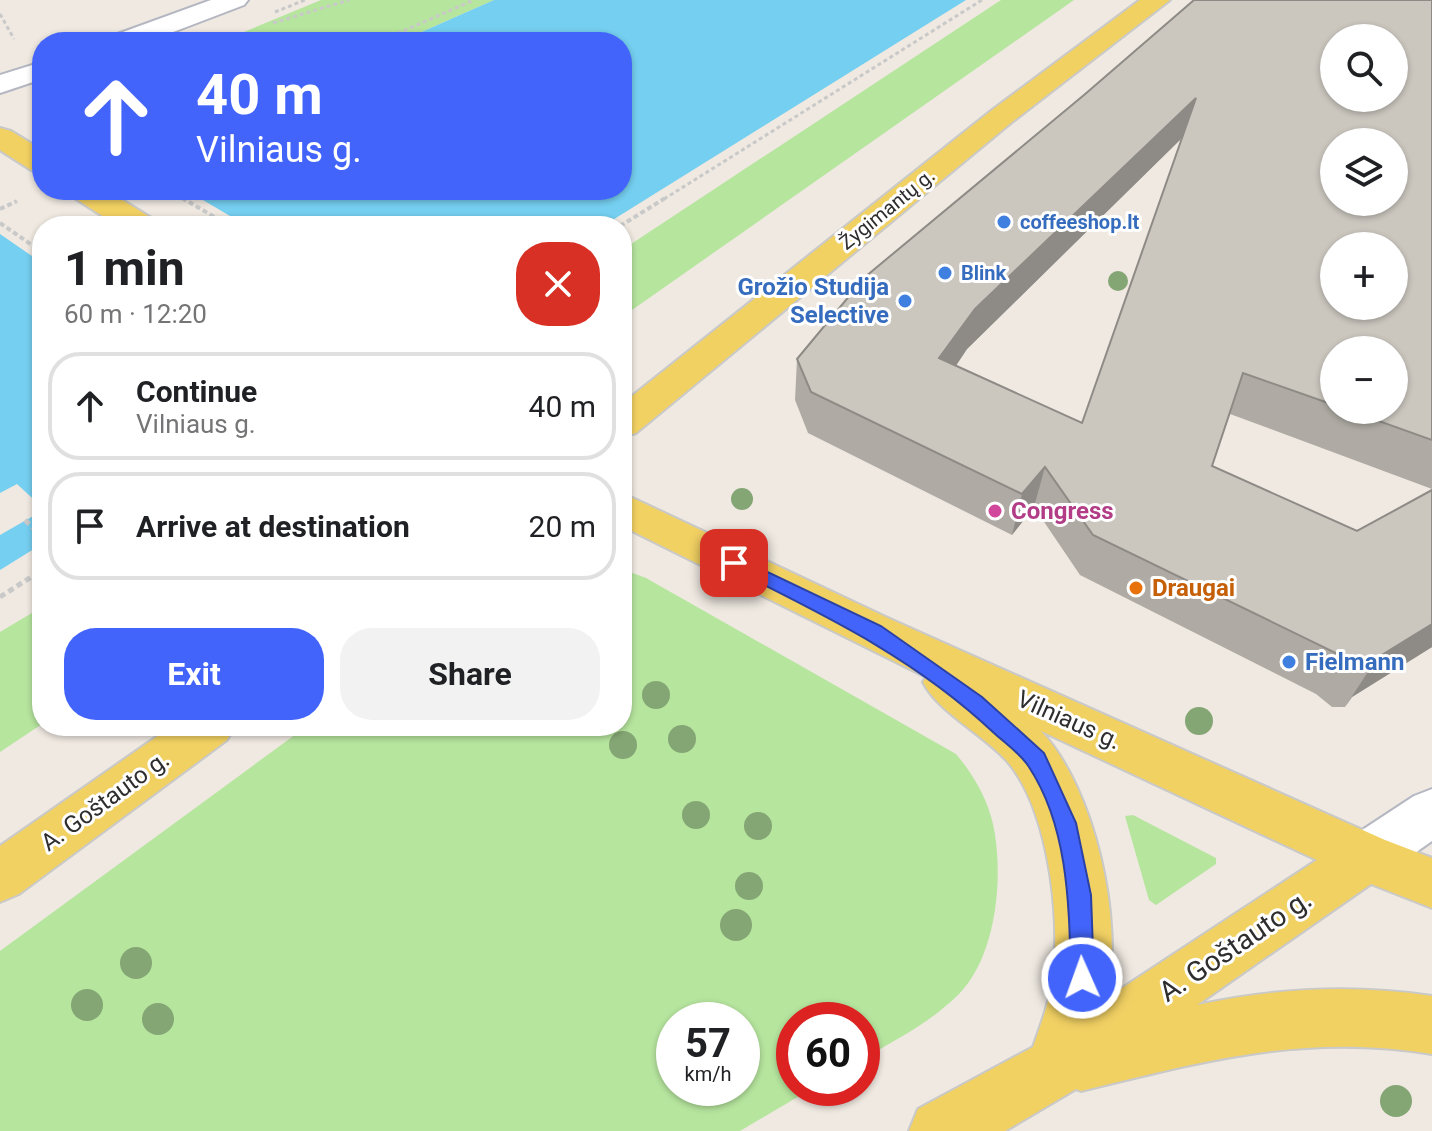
<!DOCTYPE html>
<meta charset="utf-8">
<style>
:root{--surface:#fff;--page:#f2f2f2;--text:#202124;--muted:#757577;--line:#e0e0e0;--accent:#4264fb}
body{margin:0;font-family:Roboto,sans-serif;background:var(--page);color:var(--text);height:100vh;display:flex;flex-direction:column;font-size:30px;white-space:nowrap}
*{box-sizing:border-box;margin:0}
p{font-size:26px;color:var(--muted)}
.icon{flex:none;width:44px;height:44px;fill:none;stroke:currentColor;stroke-width:2;stroke-linecap:round;stroke-linejoin:round}
.map{position:relative;flex:1;overflow:hidden}
.details{position:absolute;left:32px;top:216px;width:600px;height:520px;display:flex;flex-direction:column;background:var(--surface);border-radius:32px;box-shadow:0 2px 6px #0004}
.details>*{flex:none}
.guide{position:absolute;left:32px;top:32px;width:600px;height:168px;border-radius:32px;box-shadow:0 2px 6px #0004;background:#4264fb;color:#fff;overflow:hidden}
.fabs{position:absolute;left:1320px;top:24px;display:grid;gap:16px}
.fabs a{display:grid;place-items:center;width:88px;height:88px;border-radius:50%;background:var(--surface);box-shadow:0 2px 6px #0004;font-size:40px}
.speed{position:absolute;left:656px;top:1002px;display:flex;gap:16px;font-size:40px;font-weight:700;text-align:center}
.speed>*{display:grid;place-content:center;width:104px;height:104px;border-radius:50%;background:var(--surface);box-shadow:0 2px 6px #0004;line-height:1}
.speed small{font-size:20px;font-weight:400}
.speed .limit{border:12px solid #d22;background:#fff;color:#111}
.pin{position:absolute;display:grid;place-items:center;width:68px;height:68px;color:#fff;margin:-34px;border-radius:16px;box-shadow:0 4px 12px #0006}
.me{position:absolute;width:88px;margin:-44px;rotate:358deg;stroke-linejoin:round;filter:drop-shadow(0 0 6px #0008)}
.turn{display:flex;align-items:center;gap:28px;height:168px;padding:0 32px;font-size:36px}
.turn .icon{width:104px;height:104px;stroke-width:2.5}
.turn b{display:block;font-size:56px;line-height:68px}
.round{display:grid;place-items:center;flex:none;width:84px;height:84px;border-radius:32px;background:var(--page)}
.headline{display:flex;align-items:center;justify-content:space-between;height:136px;padding:0 32px}
h1{font-size:48px;font-weight:700;line-height:60px}
.primary-button{display:flex;gap:16px;margin-top:auto;padding:16px 32px}
.primary-button a{flex:1;height:92px;border-radius:32px;background:var(--accent);color:#fff;font-size:32px;font-weight:700;line-height:92px;text-align:center}
.primary-button a+a{background:var(--page);color:var(--text)}
ul{padding:0;list-style:none}
li{display:flex;align-items:center;gap:24px;height:108px;margin:0 16px 12px;padding:0 16px;border:4px solid var(--line);border-radius:32px}
li div{flex:1}
li b{display:block;font-size:30px}
li em{font-style:normal}
.map>svg:first-child{display:block}
.green{fill:#b6e59e;fill-rule:evenodd}
.water{fill:#75cff0}
.pier{fill:#efe9e1}
.lines{fill:none;stroke-linecap:round;stroke-linejoin:round}
.minor-casing{stroke:#b4b7c1;stroke-width:4}
.major-casing{stroke:#c9c9c9;stroke-width:4}
.path-far2{stroke:#c9c9c9;stroke-width:3;stroke-dasharray:4 3;stroke-linecap:butt}
.path-far1{stroke:#c9c9c9;stroke-width:4;stroke-dasharray:5 3;stroke-linecap:butt}
.path{stroke:#c9c9c9;stroke-width:5;stroke-dasharray:6 4;stroke-linecap:butt}
.minor{fill:#fff;fill-rule:evenodd}
.major{fill:#f2d163;fill-rule:evenodd}
.tree{fill:#84a574}
.wall{fill:#afaba4;fill-rule:evenodd}
.shaded-wall{fill:#8e8b86}
.building{fill:#cbc7bf;stroke:#8e8b86;stroke-width:2;fill-rule:evenodd}
.route{fill:#4264fb;stroke:#2b41a3;stroke-width:2}
.shop-dot{fill:#3f7fe0;stroke:#fff;stroke-width:3}
.hotel-dot{fill:#d1479c;stroke:#fff;stroke-width:3}
.food-dot{fill:#e8710a;stroke:#fff;stroke-width:3}
.labels{text-anchor:middle;stroke-width:6;stroke-linejoin:round;paint-order:stroke}
.far-street-label{font-size:20px;fill:#2e2e2e;stroke:#fff}
.far-shop-label{font-size:20px;font-weight:bold;fill:#366cbe;stroke:#fff;text-anchor:start}
.shop-label{font-size:24px;font-weight:bold;fill:#366cbe;stroke:#fff;text-anchor:end}
.hotel-label{font-size:24px;font-weight:bold;fill:#b23c85;stroke:#fff;text-anchor:start}
.food-label{font-size:24px;font-weight:bold;fill:#c56008;stroke:#fff;text-anchor:start}
.street-label{font-size:24px;fill:#2e2e2e;stroke:#fff}
.near-street-label{font-size:28px;fill:#2e2e2e;stroke:#fff}
</style>
<div class="map">
<svg width="1432" height="1131" viewBox="0 0 1432 1131">
<rect width="100%" height="100%" fill="#efe9e1"/>
<g class="green">
<polygon points="321,0 494,0 399,42 220,42"/>
<polygon points="1001,0 1074,0 622,317 622,250"/>
<path d="M622 569 646 578 956 754C973 774 987 798 993 824 1004 875 997 955 959 994 931 1022 896 1040 862 1059V1020H794V1088H813L740 1131H0V951L307 726H622ZM674 1020H742V1088H674Z"/>
<polygon points="42,607 42,724 0,752 0,632"/>
<polygon points="1133,815 1216,858 1216,864 1156,905 1149,900 1125,816"/>
</g>
<polygon class="water" points="494,0 966,0 603,226 42,226 42,544 0,570 0,219 65,190 622,190 622,42 399,42"/>
<g class="pier">
<polygon points="55,190 186,190 247,226 42,226 42,263 0,234 0,215"/>
<polygon points="17,484 42,507 42,511 0,535 0,493"/>
</g>
<g class="lines">
<g class="minor-casing">
<g id="minor">
<polygon points="211,0 248,0 244,5 147,42 108,42 112,36"/>
<polygon points="42,62 42,79 0,93 0,75"/>
<polygon points="1432,789 1432,841 1385,874 1366,881 1347,874 1339,857 1347,840 1414,796"/>
</g>
</g>
<g class="major-casing">
<g id="major">
<polygon points="1140,0 1170,0 1012,122 636,433 622,437 622,404 992,110"/>
<polygon points="0,128 11,131 42,150 42,172 31,170 0,150"/>
<polygon points="68,190 106,190 153,219 158,226 118,226 73,197"/>
<path d="M622 493 890 619 1385 840 1432 858V908L1371 884 1197 1005C1276 988 1352 984 1432 996V1054C1303 1033 1205 1061 1081 1091L1076 1089 1005 1131H909L918 1109 1033 1047C1041 1024 1050 1001 1053 977 1061 916 1048 808 1007 761 983 734 938 712 923 682L926 677 622 526ZM1041 731 1317 860 1107 998C1124 921 1095 789 1041 731Z"/>
<polygon points="172,726 235,726 227,740 19,894 0,902 0,846"/>
</g>
</g>
<g class="path-far2">
<polyline points="275,12 305,0"/>
<polyline points="0,14 14,39"/>
<polyline points="273,23 349,0"/>
<polyline points="378,42 474,0"/>
<polyline points="664,199 982,0"/>
</g>
<g class="path-far1">
<polyline points="182,198 230,226"/>
<polyline points="0,209 17,201"/>
<polyline points="0,223 42,252"/>
<polyline points="620,226 667,197"/>
</g>
<g class="path">
<polyline points="25,520 42,536"/>
<polyline points="0,597 42,570"/>
</g>
<use href="#minor" class="minor"/>
<use href="#major" class="major"/>
</g>
<g class="tree">
<circle cx="1118" cy="281" r="10"/>
<circle cx="742" cy="499" r="11"/>
<circle cx="656" cy="695" r="14"/>
<circle cx="1199" cy="721" r="14"/>
<circle cx="682" cy="739" r="14"/>
<circle cx="623" cy="745" r="14"/>
<circle cx="696" cy="815" r="14"/>
<circle cx="758" cy="826" r="14"/>
<circle cx="749" cy="886" r="14"/>
<circle cx="736" cy="925" r="16"/>
<circle cx="136" cy="963" r="16"/>
<circle cx="87" cy="1005" r="16"/>
<circle cx="158" cy="1019" r="16"/>
<circle cx="1396" cy="1101" r="16"/>
</g>
<path class="wall" d="M1432 0V489L1230 414 1212 466 1357 531 1432 490V647L1352 697 1345 707H1332L1316 694 1080 575 1034 507 1012 535 808 433 795 400 797 359 1084 95ZM1182 138 1082 423 956 366 967 349ZM1334 350 1394 410H1334Z"/>
<g class="shaded-wall">
<polygon points="1196,98 1185,135 967,349 933,399 939,358 975,309"/>
<polygon points="1045,467 1034,507 1012,535 1022,494"/>
<polygon points="1432,624 1432,647 1352,697 1345,707 1377,658"/>
</g>
<path class="building" d="M1194 0H1432V440L1348 410H1394V350H1334V405L1243 373 1212 466 1357 531 1432 490V624L1377 658 1370 668H1356L1340 655 1093 535 1045 467 1022 494 811 392 797 359 865 277 1084 95ZM1334 38H1394V98H1334ZM1196 98 1082 423 939 358 975 309ZM1334 142H1394V202H1334ZM1334 246H1394V306H1334Z"/>
<path class="route" d="M734 556 881 626 982 697 1044 753 1076 823 1091 895 1094 978 1091 986 1082 989 1074 986 1071 978C1069 907 1069 828 1029 767 1021 754 1005 743 994 733 915 658 824 615 728 567L725 563 728 558Z"/>
<g class="shop-dot">
<circle cx="1004" cy="222" r="8"/>
<circle cx="945" cy="273" r="8"/>
<circle cx="905" cy="301" r="8"/>
<circle cx="1289" cy="662" r="8"/>
</g>
<circle class="hotel-dot" cx="995" cy="511" r="8"/>
<circle class="food-dot" cx="1136" cy="588" r="8"/>
<g class="labels">
<g class="far-street-label">
<text transform="translate(887 209) rotate(-39)" y="7">Žygimantų g.</text>
</g>
<g class="far-shop-label">
<text x="1020" y="229">coffeeshop.lt</text>
<text x="961" y="280">Blink</text>
</g>
<g class="shop-label">
<text x="889" y="295">Grožio Studija<tspan x="889" dy="28">Selective</tspan></text>
<text x="1305" y="670" text-anchor="start">Fielmann</text>
</g>
<g class="hotel-label">
<text x="1011" y="519">Congress</text>
</g>
<g class="food-label">
<text x="1152" y="596">Draugai</text>
</g>
<g class="street-label">
<text transform="translate(1069 720) rotate(24)" y="8">Vilniaus g.</text>
<text transform="translate(105 801) rotate(-36)" y="8">A. Goštauto g.</text>
</g>
<g class="near-street-label">
<text transform="translate(1235 945) rotate(-34)" y="10">A. Goštauto g.</text>
</g>
</g>
</svg>
<div class="fabs">
<a><svg class="icon" aria-label="search" viewBox="0 0 24 24"><circle cx="10" cy="10" r="6"/><path d="M15 15l6 6"/></svg></a>
<a><svg class="icon" aria-label="layers" viewBox="0 0 24 24"><path d="M12 4l9 5-9 5-9-5zM3 14l9 5 9-5"/></svg></a>
<a>+</a>
<a>−</a>
</div>
<div class="speed"><div>57<small>km/h</small></div><div class="limit">60</div></div>
<div class="pin" style="left:734px;top:563px;background:#d93025"><svg class="icon" aria-label="arrive" viewBox="0 0 24 24"><path d="M6 21V4h12l-3 4 3 4H6"/></svg></div>
<svg class="me" style="left:1082px;top:978px" viewBox="-20 -20 40 40"><circle r="17" fill="#4264fb" stroke="#fff" stroke-width="3"/><path d="M0-11L8 9 0 5-8 9z" fill="#fff"/></svg>
<div class="guide">
<div class="turn"><svg class="icon" aria-label="ahead" viewBox="0 0 24 24"><path d="M12 20V5M6 11l6-6 6 6"/></svg><div><b>40 m</b>Vilniaus g.</div></div>
</div>
<section class="details">
<div class="headline"><div><h1>1 min</h1><p>60 m · 12:20</p></div><a class="round" style="background:#d93025;color:#fff"><svg class="icon" aria-label="close" viewBox="0 0 24 24"><path d="M6 6l12 12M18 6L6 18"/></svg></a></div>
<ul>
<li><svg class="icon" aria-label="ahead" viewBox="0 0 24 24"><path d="M12 20V5M6 11l6-6 6 6"/></svg><div><b>Continue</b><p>Vilniaus g.</p></div><em>40 m</em></li>
<li><svg class="icon" aria-label="arrive" viewBox="0 0 24 24"><path d="M6 21V4h12l-3 4 3 4H6"/></svg><div><b>Arrive at destination</b></div><em>20 m</em></li>
</ul>
<div class="primary-button"><a>Exit</a><a>Share</a></div>
</section>
</div>
